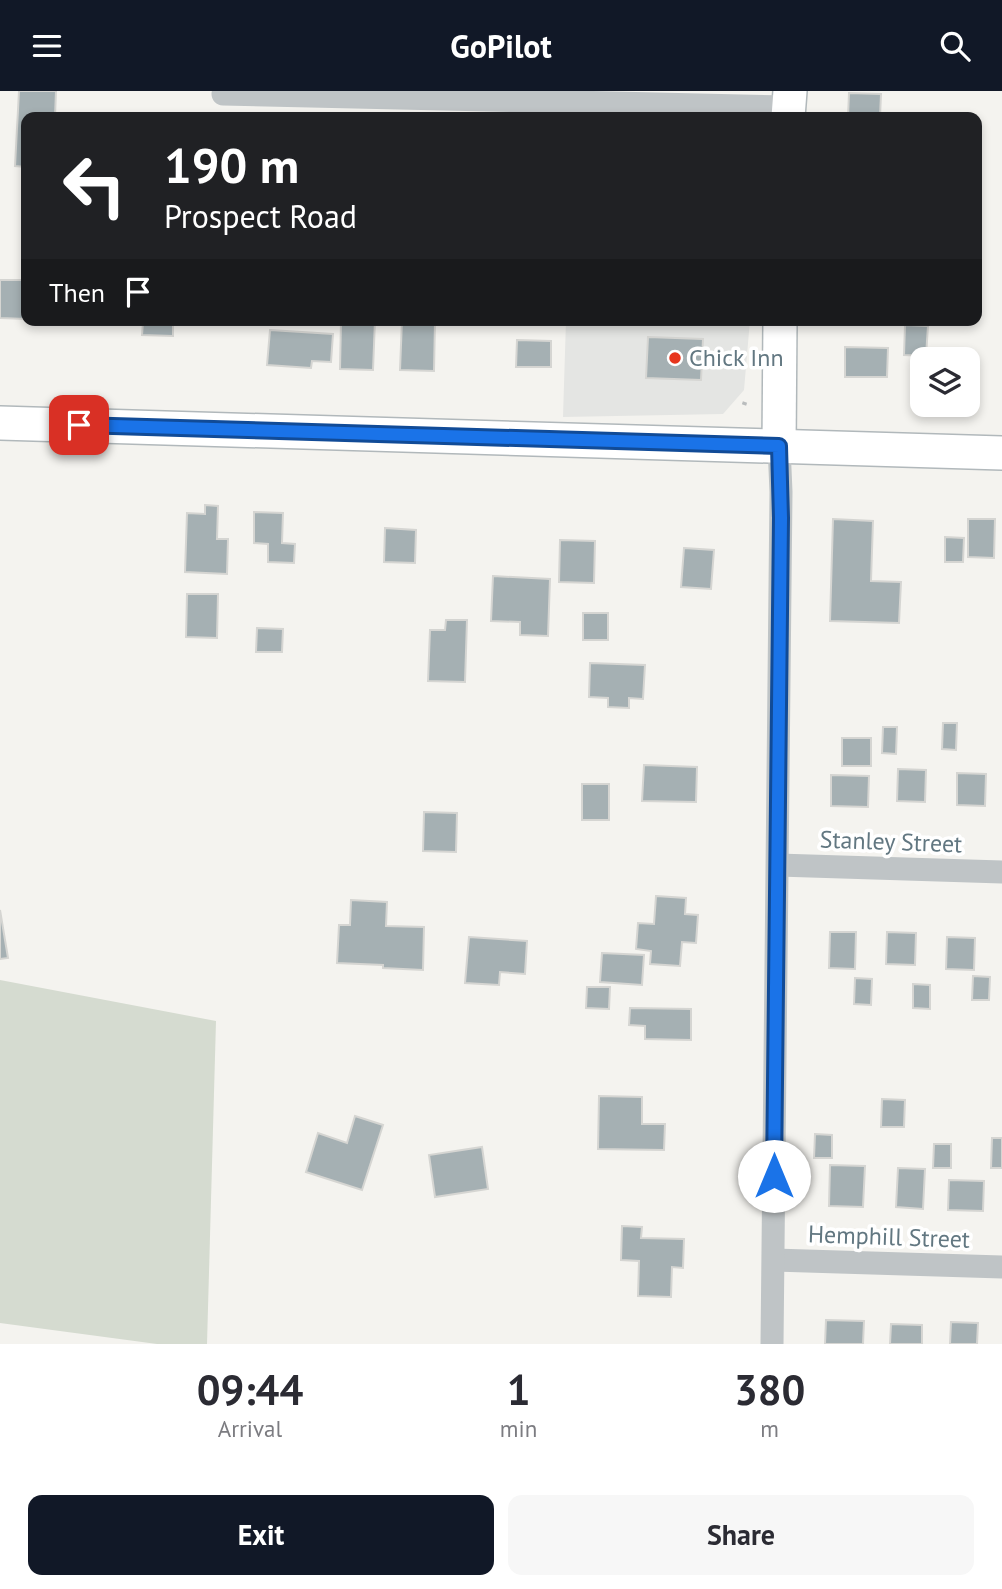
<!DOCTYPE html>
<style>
:root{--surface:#fff;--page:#f7f7f7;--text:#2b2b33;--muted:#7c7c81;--accent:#111827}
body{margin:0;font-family:"PT Sans",sans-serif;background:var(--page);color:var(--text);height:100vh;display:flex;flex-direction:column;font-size:26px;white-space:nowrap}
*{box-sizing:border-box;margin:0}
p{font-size:23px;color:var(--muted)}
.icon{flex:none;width:38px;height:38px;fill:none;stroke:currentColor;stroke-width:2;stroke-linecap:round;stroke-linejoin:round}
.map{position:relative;height:1253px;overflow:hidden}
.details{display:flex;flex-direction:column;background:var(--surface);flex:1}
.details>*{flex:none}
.guide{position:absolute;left:21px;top:21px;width:961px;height:214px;border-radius:14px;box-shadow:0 4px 10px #0003;background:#202124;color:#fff;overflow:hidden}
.fabs{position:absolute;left:910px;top:256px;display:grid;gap:14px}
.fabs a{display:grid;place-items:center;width:70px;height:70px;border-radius:14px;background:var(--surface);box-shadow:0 4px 10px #0003;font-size:35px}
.pin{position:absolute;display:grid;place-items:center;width:60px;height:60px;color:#fff;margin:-30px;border-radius:14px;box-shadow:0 4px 10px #0006}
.me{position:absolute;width:77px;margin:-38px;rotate:0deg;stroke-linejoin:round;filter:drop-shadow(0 0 5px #0008)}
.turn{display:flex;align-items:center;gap:24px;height:147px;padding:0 28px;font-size:32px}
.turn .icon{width:91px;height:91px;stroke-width:2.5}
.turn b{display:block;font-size:49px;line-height:60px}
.then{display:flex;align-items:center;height:66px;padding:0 28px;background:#0003;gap:14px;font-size:26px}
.eta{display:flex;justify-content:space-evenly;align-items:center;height:119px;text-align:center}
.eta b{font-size:42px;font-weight:700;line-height:49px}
.primary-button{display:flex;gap:14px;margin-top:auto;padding:14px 28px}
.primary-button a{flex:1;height:80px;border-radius:14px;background:var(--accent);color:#fff;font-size:28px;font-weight:700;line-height:80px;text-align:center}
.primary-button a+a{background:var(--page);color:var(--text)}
header{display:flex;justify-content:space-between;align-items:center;height:91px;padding:0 28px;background:var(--accent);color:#fff;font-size:32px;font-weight:700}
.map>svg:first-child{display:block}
.built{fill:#e4e5e3}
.green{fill:#d5dbd0}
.building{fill:#a5b0b3;stroke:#d5d5d2;stroke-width:2}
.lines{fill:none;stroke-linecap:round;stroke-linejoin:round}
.secondary-casing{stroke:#b1b8bb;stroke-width:36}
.path{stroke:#b9bcbd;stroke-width:4.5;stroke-dasharray:3.5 3.5;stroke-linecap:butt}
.minor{stroke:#bfc4c6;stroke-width:23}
.secondary{stroke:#fff;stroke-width:33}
.route-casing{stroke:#114b97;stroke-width:18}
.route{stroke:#1a73e8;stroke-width:12}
.poi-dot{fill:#e7351d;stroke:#fff;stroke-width:2.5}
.labels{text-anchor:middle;stroke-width:7;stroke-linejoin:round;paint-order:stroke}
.poi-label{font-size:24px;fill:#627781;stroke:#fff;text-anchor:start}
.street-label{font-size:24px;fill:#627781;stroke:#fff}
</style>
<header><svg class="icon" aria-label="menu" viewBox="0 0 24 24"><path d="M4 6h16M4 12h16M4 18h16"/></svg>GoPilot<svg class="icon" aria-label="search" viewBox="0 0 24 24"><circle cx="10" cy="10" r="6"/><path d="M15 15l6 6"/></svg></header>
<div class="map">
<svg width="1002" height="1253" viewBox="0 0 1002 1253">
<rect width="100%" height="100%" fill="#f4f3ef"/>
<polygon class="built" points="566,229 750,229 744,299 723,323 563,326"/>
<polygon class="green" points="0,889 216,930 207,1253 157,1253 0,1232"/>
<g class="building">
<polygon points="19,0 56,0 55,26 26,26 26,76 15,75"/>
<polygon points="849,2 881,3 880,26 848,26"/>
<polygon points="0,189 26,189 26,228 0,227"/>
<polygon points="81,229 173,229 173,245 142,244 143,231"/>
<polygon points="357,229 375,229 373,279 340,278 341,230"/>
<polygon points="402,229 435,231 434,280 400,279"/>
<polygon points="905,234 928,235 926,265 904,264"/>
<polygon points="270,239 333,243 331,271 312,270 311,277 267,274"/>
<polygon points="648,246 703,248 701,289 646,287"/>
<polygon points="517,249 551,250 551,276 516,276"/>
<polygon points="845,256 888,257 887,286 845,286"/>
<polygon points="205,414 218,415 217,448 228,448 227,483 185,481 187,422 205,423"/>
<polygon points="254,421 283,422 282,452 295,453 294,472 268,471 268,453 254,452"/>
<polygon points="833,428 873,430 871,490 901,491 899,532 830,530"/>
<polygon points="968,428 995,428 994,467 968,466"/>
<polygon points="385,437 416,439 415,472 384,471"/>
<polygon points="945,446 964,447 963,471 945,471"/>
<polygon points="560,449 595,450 594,492 559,491"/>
<polygon points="684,457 714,459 711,498 681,496"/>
<polygon points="493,485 550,488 548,545 520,544 520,531 491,530"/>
<polygon points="187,503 218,503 217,547 186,546"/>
<rect x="583" y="522" width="25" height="27"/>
<polygon points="446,529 467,529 465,591 428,590 430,539 445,539"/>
<polygon points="257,537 283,538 282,561 256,561"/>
<polygon points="590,572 645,574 643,608 629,607 629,617 608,616 608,607 589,606"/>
<polygon points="943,632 957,632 956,659 942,658"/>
<polygon points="883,636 897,636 896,663 882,662"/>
<rect x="842" y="647" width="29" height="28"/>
<polygon points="644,674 697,676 696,711 642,710"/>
<polygon points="898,678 926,679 925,711 897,710"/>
<polygon points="957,682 986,683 985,715 957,714"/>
<polygon points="831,684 869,685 868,716 831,715"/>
<rect x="582" y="693" width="27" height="36"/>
<polygon points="424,721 457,722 456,761 423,760"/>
<polygon points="656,805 686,807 685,823 698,824 696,852 682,851 680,875 650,873 651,860 636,858 638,832 654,833"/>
<polygon points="351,809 387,811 386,835 424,836 423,879 383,877 383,874 337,872 339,834 350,834"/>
<polygon points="0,819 8,867 0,868"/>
<polygon points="830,841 856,841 855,878 829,877"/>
<polygon points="887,841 916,842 915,874 886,873"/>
<polygon points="469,846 527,850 525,883 500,881 499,894 465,892"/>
<polygon points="947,846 975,847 974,879 946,878"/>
<polygon points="602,862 644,864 642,894 600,891"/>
<polygon points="973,885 990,886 989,909 972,909"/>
<polygon points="855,887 872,888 871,914 854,913"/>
<polygon points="913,893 930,894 930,918 913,917"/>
<polygon points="587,896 610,896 609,918 586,917"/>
<polygon points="630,917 691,918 691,949 645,948 645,935 629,934"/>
<polygon points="599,1005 642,1006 642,1033 665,1033 664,1059 598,1058"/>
<polygon points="882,1008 905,1009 904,1036 881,1036"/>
<polygon points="355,1025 383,1034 362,1099 306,1081 318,1042 347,1052"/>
<polygon points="815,1043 832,1044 832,1067 814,1067"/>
<polygon points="992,1047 1002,1047 1002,1077 991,1077"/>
<polygon points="934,1053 951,1053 951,1077 933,1077"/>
<polygon points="482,1056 488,1098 435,1106 429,1064"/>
<polygon points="830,1074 865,1075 863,1116 829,1115"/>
<polygon points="898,1077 925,1078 923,1118 896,1116"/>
<polygon points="949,1089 984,1090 983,1120 948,1119"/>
<polygon points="622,1135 642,1136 641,1147 684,1148 683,1177 672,1176 671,1206 638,1205 639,1170 621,1169"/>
<polygon points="826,1229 864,1230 863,1253 825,1253"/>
<polygon points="951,1231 978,1232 977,1253 950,1253"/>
<polygon points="891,1233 922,1234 922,1253 890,1253"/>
</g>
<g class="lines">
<g class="secondary-casing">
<g id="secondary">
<polyline points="788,26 790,0"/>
<polyline points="0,332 1002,362"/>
<polyline points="779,355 780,229"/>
</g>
</g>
<polyline class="path" points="744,314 745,311"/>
<g class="minor">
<polyline points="223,3 789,16"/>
<polyline points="778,774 1002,781"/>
<polyline points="774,1169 1002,1176"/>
<polyline points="772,1253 781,401 779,355"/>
</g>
<use href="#secondary" class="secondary"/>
</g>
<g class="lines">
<g class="route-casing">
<polyline id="route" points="79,334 779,355 781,427 774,1085"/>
</g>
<use href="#route" class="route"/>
</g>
<circle class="poi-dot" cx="675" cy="267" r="7"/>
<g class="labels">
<g class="poi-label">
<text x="689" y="275">Chick Inn</text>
</g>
<g class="street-label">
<text transform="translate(891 751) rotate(2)" y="8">Stanley Street</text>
<text transform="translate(889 1146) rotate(2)" y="8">Hemphill Street</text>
</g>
</g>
</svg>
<div class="fabs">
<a><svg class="icon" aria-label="layers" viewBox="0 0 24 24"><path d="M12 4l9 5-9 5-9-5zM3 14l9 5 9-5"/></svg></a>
</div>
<div class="pin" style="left:79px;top:334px;background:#d93025"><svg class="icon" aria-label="arrive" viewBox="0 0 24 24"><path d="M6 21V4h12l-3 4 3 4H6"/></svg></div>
<svg class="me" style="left:774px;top:1085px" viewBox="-20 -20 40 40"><circle r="19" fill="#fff"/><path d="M0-13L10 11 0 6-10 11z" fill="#1a73e8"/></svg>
<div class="guide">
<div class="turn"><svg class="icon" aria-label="left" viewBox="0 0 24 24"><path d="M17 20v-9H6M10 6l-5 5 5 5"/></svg><div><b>190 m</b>Prospect Road</div></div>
<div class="then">Then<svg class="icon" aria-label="arrive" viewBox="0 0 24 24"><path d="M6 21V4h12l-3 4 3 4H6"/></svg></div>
</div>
</div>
<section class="details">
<div class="eta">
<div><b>09:44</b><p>Arrival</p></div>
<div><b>1</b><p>min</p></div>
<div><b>380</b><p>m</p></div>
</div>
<div class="primary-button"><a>Exit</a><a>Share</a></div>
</section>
